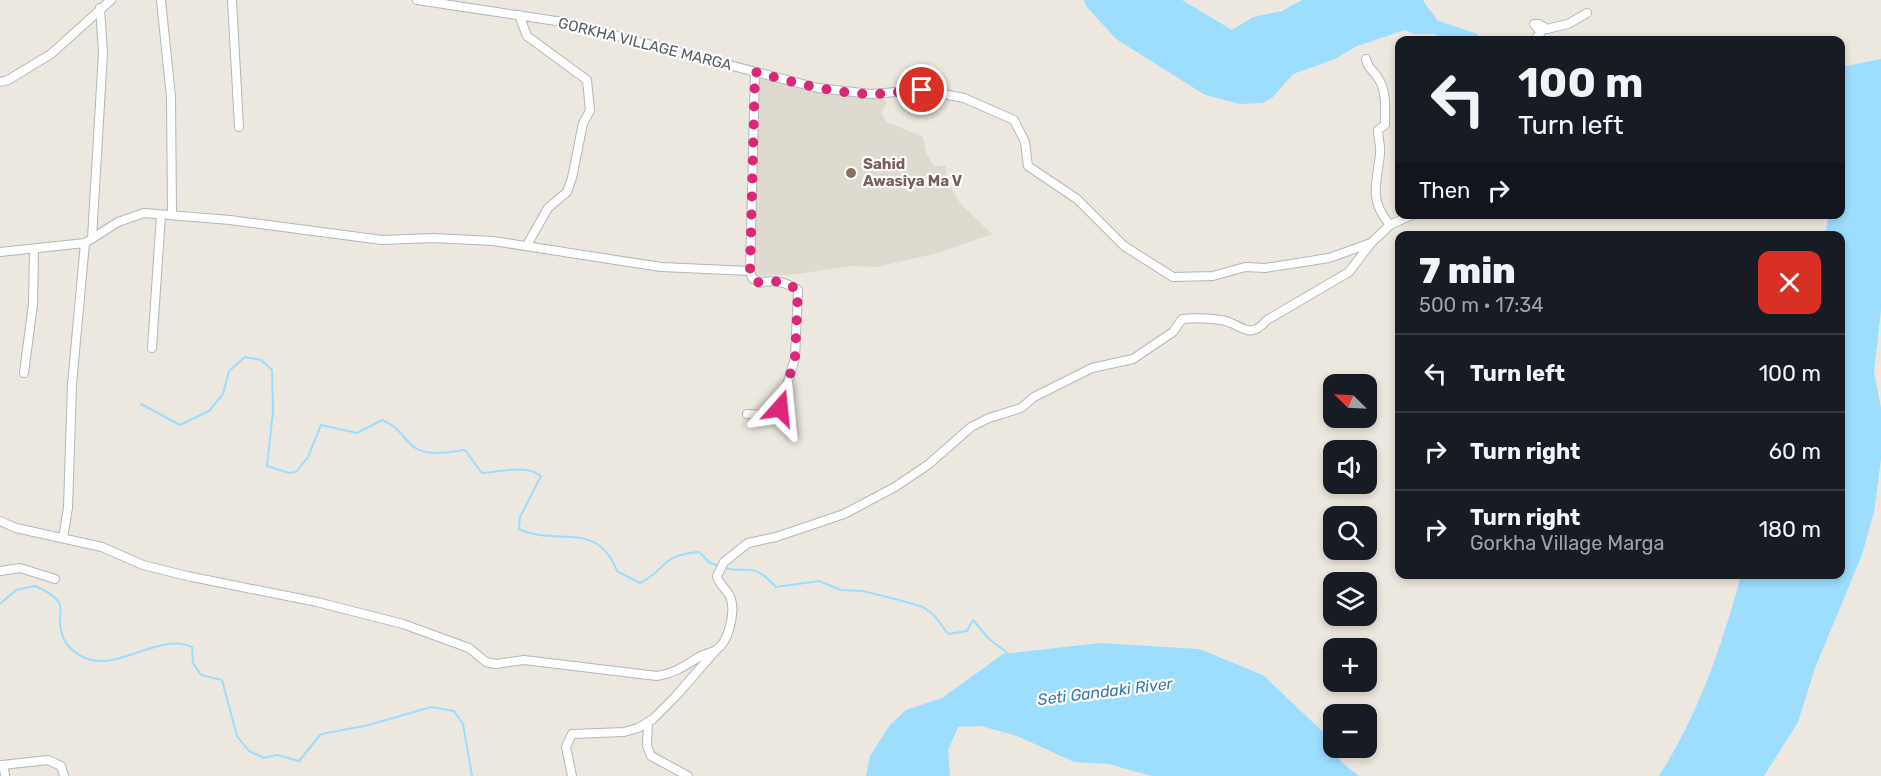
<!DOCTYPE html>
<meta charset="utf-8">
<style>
:root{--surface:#171b24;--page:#242831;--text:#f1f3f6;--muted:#9ea1a6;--line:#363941}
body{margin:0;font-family:Rubik,sans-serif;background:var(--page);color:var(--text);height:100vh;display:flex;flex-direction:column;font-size:22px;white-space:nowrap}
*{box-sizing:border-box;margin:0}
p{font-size:20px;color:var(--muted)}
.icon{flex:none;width:33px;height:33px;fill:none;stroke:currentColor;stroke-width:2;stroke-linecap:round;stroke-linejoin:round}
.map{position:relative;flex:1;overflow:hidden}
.panel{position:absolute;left:1395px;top:231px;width:450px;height:348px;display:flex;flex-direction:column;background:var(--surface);border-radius:12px;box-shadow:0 3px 9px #0003}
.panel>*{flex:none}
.hud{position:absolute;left:1395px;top:36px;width:450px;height:183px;border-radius:12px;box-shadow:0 3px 9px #0003;background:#171b24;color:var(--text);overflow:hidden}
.needle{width:39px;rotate:294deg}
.controls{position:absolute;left:1323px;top:374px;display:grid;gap:12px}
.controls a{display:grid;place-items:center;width:54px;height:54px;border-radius:12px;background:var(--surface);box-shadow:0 3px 9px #0003;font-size:30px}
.pin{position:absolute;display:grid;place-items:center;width:51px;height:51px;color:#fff;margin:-26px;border:3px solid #fff;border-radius:50%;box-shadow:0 2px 6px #0007}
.me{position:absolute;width:66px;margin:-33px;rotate:18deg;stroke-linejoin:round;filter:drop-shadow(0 0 4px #0008)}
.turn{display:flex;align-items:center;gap:21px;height:126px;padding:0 24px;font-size:27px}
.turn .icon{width:78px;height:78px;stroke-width:2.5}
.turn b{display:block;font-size:42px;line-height:51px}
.then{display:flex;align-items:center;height:57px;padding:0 24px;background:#0003;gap:12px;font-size:22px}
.round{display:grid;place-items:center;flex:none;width:63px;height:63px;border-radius:12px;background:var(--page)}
.summary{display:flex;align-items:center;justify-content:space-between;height:102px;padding:0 24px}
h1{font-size:36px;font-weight:800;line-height:45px}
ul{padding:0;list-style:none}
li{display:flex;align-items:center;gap:18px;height:78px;padding:0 24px;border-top:2px solid var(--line)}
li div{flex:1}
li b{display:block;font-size:22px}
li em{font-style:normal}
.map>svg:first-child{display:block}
.education{fill:#dedad0}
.water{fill:#9ddeff}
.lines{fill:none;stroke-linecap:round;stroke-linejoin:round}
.stream{stroke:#9ddeff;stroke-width:2}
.river{stroke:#9ddeff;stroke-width:14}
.minor-casing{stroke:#b3b7bb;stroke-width:10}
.minor{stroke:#fff;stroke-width:8}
.route{stroke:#db2777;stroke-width:10;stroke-dasharray:0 18}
.education-dot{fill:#8d6e63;stroke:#fff;stroke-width:2}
.labels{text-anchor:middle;stroke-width:4.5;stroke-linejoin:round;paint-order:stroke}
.street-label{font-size:15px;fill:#585d61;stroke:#fff}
.education-label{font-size:15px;font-weight:bold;fill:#785e54;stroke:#fff;text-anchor:start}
.water-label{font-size:16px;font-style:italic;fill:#367aab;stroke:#fff}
</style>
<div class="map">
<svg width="1881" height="776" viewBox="0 0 1881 776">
<rect width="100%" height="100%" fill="#ece8df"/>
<polygon class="education" points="759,76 811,90 882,98 887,103 881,113 887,122 923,137 926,152 934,166 946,166 946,179 960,203 992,234 938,253 877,267 851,266 797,274 752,276"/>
<g class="water">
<path d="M1084 0H1182L1232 30 1253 17 1282 11 1302 0H1423C1429 13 1443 17 1436 34H1414L1405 30 1357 46 1335 59 1293 74 1273 97 1263 103 1240 104 1205 95 1116 39 1086 6Z"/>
<path d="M1881 59V310L1874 372 1881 408V459L1874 512 1862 555 1815 668 1798 722 1764 776H1659C1699 713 1722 646 1741 575L1840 574V236L1825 235 1829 215 1840 214 1841 67Z"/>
<polygon points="1099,643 1199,649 1263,675 1322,731 1341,762 1359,776 1152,776 1108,764 1074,762 1017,736 981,726 958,727 948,750 950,776 866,776 870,756 890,725 906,710 942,698 1003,654"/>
</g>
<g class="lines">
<g class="stream">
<path d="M141 404 180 425 209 411 223 394 229 371 245 357 261 360 272 370 273 411 267 466 289 473 296 472 308 457 321 425 357 433 382 420C400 427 401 437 414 447 427 457 450 452 465 450L482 473C502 472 525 464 541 476L520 517 519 529C557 547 597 519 617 571L640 583C669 568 660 555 699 552L710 563 720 566"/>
<path d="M725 568C735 571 741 569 751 570 761 571 769 580 776 587L819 581 841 590 863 591 899 600 923 607 934 615 948 634 967 631 973 620 989 639 1009 654"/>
<path d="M0 604 16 590 35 586C44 590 57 596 60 605 61 609 60 615 60 619 60 639 67 649 85 658 119 672 158 632 192 647L193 663 201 675 222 680 237 736 249 751 264 758 277 755 299 761 321 734 369 725 431 707 454 711 463 724 472 776"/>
</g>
<polyline class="river" points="1422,23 1473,40"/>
<g class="minor-casing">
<g id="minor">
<polyline points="161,0 171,97 172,215"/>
<polyline points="232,0 239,127"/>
<path d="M417 0 563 22 818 88 871 94 922 90 964 98 1014 120 1025 142 1028 166 1077 199 1124 246 1173 277 1213 276 1245 267 1265 268 1329 258 1371 243 1390 225C1368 199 1377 184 1380 154 1381 146 1378 138 1378 130L1385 125C1385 110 1387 91 1378 78 1373 69 1368 70 1366 59"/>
<polyline points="519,15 527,36 587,80 590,111 583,123 572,178 567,192 548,208 527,245"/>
<polyline points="1535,40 1541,32 1534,24 1539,24 1547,29 1568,24 1587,13"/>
<polyline points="0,82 8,80 51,54 111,0"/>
<polyline points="1390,225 1414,214"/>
<polyline points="92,238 103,53 100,8"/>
<path d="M0 252 85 243 118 222 144 213 230 220 382 240 433 238 493 241 661 267 750 271 752 278 760 283C775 279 785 282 798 290L795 358 780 408 767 415 747 414"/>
<polyline points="750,271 755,72"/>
<polyline points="152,348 161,215"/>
<polyline points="24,373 33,304 34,249"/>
<path d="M0 521 16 528 102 547 143 565 187 576 317 602 403 624 469 648 486 662 496 664 524 660 657 676C675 673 683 667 699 657 704 654 711 653 716 650 729 642 735 613 731 599 728 589 719 586 717 576L724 562 748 543 776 537 844 514 895 487 929 464 971 427 989 418 1021 408 1034 397 1092 368 1133 359 1173 332 1182 319C1195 318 1208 318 1221 320 1242 323 1248 342 1267 320L1349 272 1371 243"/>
<polyline points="63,538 68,508 72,384 85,243"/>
<polyline points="0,571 20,568 55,579"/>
<polyline points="648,722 647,746 651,756 688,776"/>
<polyline points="0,765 4,769 5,776"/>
<polyline points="2,765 48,760 61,766 64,776"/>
<polyline points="572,776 566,747 572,734 624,732 638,728 653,719 675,697 716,650"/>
</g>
</g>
<use href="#minor" class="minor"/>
</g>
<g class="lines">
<path class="route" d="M780 408 795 358 798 290C785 282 775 279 760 283L752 279 750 271 755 72C792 82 831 93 870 94 887 94 905 91 922 90"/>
</g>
<circle class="education-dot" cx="851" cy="173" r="6"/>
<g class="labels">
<g class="street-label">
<text transform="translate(645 44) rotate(14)" y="5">GORKHA VILLAGE MARGA</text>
</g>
<g class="education-label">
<text x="863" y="169">Sahid<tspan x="863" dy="17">Awasiya Ma V</tspan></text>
</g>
<g class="water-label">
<text transform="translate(1105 691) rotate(-7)" y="6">Seti Gandaki River</text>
</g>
</g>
</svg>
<div class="controls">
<a><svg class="needle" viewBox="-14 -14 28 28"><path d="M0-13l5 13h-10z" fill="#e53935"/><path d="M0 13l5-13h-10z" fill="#9ea1a6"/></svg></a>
<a><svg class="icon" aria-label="sound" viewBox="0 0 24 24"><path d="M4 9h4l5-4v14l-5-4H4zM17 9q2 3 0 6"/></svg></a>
<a><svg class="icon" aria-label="search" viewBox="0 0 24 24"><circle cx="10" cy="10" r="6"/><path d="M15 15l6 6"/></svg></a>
<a><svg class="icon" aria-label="layers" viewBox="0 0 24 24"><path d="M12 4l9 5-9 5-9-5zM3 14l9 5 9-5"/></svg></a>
<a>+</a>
<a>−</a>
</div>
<div class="pin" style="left:922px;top:90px;background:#d93025"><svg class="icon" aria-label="arrive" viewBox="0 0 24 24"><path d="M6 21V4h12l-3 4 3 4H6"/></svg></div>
<svg class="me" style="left:780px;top:408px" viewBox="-20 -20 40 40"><path d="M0-17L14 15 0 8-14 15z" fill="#db2777" stroke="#fff" stroke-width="4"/></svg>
<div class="hud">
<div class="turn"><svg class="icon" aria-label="left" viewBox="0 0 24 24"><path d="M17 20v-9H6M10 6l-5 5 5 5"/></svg><div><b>100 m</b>Turn left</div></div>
<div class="then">Then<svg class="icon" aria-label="right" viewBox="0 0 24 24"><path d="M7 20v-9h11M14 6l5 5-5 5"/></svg></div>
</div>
<section class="panel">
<div class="summary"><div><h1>7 min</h1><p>500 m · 17:34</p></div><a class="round" style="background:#d93025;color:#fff"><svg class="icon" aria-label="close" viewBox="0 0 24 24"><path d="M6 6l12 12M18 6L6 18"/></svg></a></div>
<ul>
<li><svg class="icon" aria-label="left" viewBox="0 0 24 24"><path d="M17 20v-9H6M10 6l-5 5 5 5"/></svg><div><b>Turn left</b></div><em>100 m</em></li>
<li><svg class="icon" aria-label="right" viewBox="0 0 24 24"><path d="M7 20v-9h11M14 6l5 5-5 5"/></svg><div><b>Turn right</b></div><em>60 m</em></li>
<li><svg class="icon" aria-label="right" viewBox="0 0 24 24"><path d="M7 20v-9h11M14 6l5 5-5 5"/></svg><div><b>Turn right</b><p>Gorkha Village Marga</p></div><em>180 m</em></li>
</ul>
</section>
</div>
